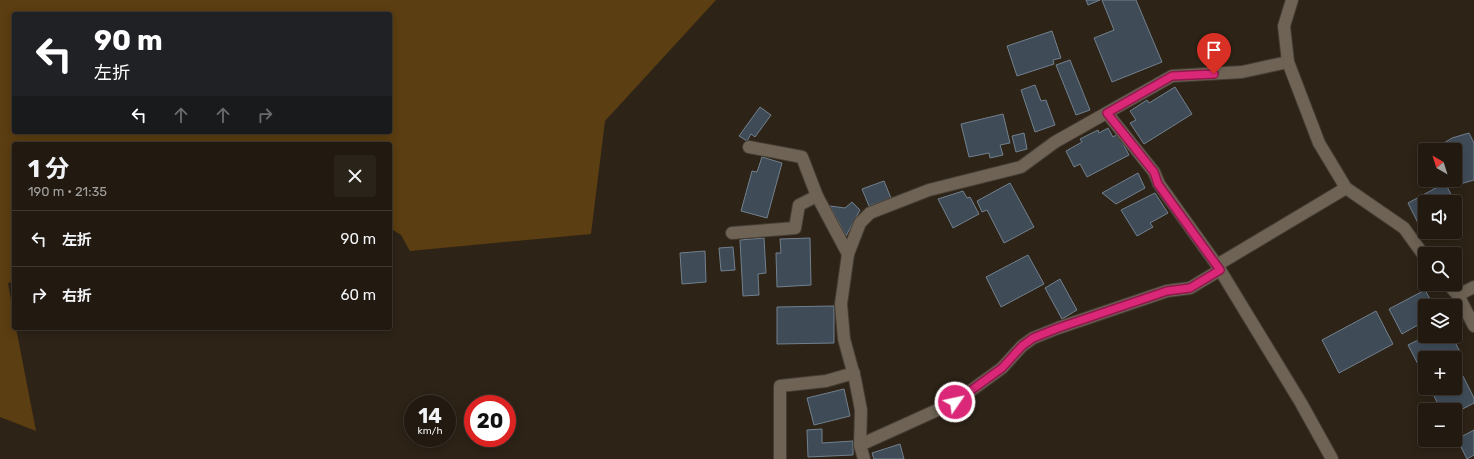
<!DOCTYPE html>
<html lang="ja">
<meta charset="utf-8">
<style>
:root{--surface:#221a11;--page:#2a231a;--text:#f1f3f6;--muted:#a2a19f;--line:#3f3831}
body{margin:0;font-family:Rubik,"Noto Sans JP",sans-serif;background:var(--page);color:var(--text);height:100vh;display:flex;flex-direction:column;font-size:15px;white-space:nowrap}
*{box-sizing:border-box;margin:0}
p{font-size:13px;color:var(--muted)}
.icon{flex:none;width:22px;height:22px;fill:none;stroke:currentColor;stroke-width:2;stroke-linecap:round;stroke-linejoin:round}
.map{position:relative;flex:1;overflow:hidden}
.panel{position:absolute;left:12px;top:142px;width:380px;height:188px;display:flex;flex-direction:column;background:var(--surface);border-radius:4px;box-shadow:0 2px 10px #0003,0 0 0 1px var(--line)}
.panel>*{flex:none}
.banner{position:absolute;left:12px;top:12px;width:380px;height:122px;border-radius:4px;box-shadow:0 2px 10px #0003,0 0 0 1px var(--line);background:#202124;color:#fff;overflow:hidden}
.needle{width:26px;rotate:321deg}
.buttons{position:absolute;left:1418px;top:143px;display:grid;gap:8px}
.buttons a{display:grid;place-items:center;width:44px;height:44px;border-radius:4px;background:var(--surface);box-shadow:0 2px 10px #0003,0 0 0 1px var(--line);font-size:20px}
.speed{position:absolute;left:404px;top:395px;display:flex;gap:8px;font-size:20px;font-weight:700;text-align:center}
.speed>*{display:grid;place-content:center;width:52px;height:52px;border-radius:50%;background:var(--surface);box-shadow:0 2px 10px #0003,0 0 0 1px var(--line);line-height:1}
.speed small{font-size:10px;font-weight:400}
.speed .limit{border:6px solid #d22;background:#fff;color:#111}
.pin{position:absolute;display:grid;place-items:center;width:34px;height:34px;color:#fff;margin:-41px -17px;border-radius:50% 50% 50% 0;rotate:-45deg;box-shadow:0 0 4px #0007}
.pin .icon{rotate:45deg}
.me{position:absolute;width:44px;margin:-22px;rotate:56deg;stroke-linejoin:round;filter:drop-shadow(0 0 3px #0008)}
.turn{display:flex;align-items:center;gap:14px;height:84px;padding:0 16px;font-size:18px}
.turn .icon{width:52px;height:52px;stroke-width:2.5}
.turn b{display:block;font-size:28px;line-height:34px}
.lanes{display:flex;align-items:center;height:38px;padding:0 16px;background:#0003;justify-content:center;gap:20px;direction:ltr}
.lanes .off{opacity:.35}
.round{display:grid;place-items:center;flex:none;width:42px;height:42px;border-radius:4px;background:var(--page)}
.overview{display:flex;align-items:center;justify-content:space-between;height:68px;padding:0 16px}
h1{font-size:24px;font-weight:700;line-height:30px}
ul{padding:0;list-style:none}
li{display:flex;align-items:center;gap:12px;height:56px;padding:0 16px;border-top:1px solid var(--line)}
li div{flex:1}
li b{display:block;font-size:15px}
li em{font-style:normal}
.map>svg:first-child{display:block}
.green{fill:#5b3e11;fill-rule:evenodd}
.building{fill:#3f4c58;stroke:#72808e}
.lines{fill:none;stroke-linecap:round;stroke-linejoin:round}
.lane-casing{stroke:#453d34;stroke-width:14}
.street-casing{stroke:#453d34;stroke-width:14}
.lane{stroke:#6e6354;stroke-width:12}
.street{stroke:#6e6354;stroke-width:12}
.route-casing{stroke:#8e194d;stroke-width:10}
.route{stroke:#db2777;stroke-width:7}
</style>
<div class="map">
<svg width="1474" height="459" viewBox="0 0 1474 459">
<rect width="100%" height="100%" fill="#2d2317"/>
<path class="green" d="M0 0H716L605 121 591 234 410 251 401 235 390 228V144H14V282L8 283 14 316V328H16L36 431 0 417ZM14 14H390V132H14Z"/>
<g class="building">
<polygon points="1086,0 1100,0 1088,5"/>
<polygon points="1102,0 1136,0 1162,62 1112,82 1094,38 1114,30"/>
<polygon points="1052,31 1061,58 1053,60 1054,64 1017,76 1007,46"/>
<polygon points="1070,60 1090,110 1076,115 1056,65"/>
<polygon points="1035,85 1041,101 1046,100 1055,125 1035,132 1021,90"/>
<polygon points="1175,87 1192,114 1144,144 1130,123 1136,120 1130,111 1147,100 1149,103"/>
<polygon points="760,107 771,115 755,137 751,134 747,141 739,136"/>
<polygon points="1003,114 1010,143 1000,145 1003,155 990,158 989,153 969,157 961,124"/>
<polygon points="1108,128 1113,137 1118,134 1129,155 1087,177 1080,164 1074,167 1066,151 1082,142 1080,139 1098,130 1099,133"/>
<polygon points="1024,133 1027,149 1016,152 1012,136"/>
<polygon points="1469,133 1474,143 1474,180 1453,186 1451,180 1455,180 1455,150 1437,150 1436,148 1452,138"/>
<polygon points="762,157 782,163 767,218 741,211 752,171 757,172"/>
<polygon points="1138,173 1145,188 1116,204 1102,193"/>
<polygon points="884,181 891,198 869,206 862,189"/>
<polygon points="1010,183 1034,227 1004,243 987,210 982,212 977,201"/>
<polygon points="1445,183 1461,213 1455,216 1455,202 1425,202 1425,227 1421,229 1408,203"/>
<polygon points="963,191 967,198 970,197 979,214 953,228 938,199"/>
<polygon points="1155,193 1168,213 1150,223 1153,227 1137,236 1121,210"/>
<polygon points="852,202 860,210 846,236 830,206 845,208"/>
<polygon points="764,238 766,273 758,274 759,295 743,296 740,240"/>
<polygon points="810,238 811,285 777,287 776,253 781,253 780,239"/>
<polygon points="733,247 735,270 721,271 719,248"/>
<polygon points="705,251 706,282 682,284 680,253"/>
<polygon points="1028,255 1044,284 1001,307 986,277"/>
<polygon points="1060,279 1077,310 1062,319 1045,288"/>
<polygon points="1425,290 1434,306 1425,306 1425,321 1402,334 1389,309"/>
<polygon points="834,306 834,343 777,344 777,307"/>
<polygon points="1376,311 1393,344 1339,373 1322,340"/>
<polygon points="1426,336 1452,336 1460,352 1449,358 1425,358 1425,370 1422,372 1408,345"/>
<polygon points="1463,376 1474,398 1474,403 1455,413 1455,410 1441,410 1432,392 1439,388 1455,388 1455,380"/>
<polygon points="844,389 850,416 814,425 807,398"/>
<polygon points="822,429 822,443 853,441 853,455 808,457 807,430"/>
<polygon points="1474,430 1474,455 1467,459 1457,439"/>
<polygon points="900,444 904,459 874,459 872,453"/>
</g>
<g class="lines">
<g class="lane-casing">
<g id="lane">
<polyline points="1107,113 1154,172 1159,184 1217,265"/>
<polyline points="749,147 802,157 817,196 848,254"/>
<polyline points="732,233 795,228 799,205 817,196"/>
<polyline points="1458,295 1474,287"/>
<polyline points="780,459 780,386 826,381 854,373"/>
<polyline points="864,459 860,445 955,402 1002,368 1022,346 1033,338 1058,328 1167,291 1190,288 1220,270"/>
</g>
</g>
<g class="street-casing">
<g id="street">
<polyline points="1292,0 1284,26 1288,62 1319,143 1346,188 1404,228 1425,257"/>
<polyline points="1448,284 1458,295 1474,326"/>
<polyline points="860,445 861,410 855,379 844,339 841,304 848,254 860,223 870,213 929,190 1021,167 1055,142 1172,76 1242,72 1288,62"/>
<polyline points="1332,459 1301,403 1217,265 1346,188"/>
</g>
</g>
<use href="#lane" class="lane"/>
<use href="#street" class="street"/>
</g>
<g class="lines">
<g class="route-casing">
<polyline id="route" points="955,402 1002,368 1022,346 1033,338 1058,328 1167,291 1190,288 1220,270 1158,184 1154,172 1107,113 1172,76 1214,74"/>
</g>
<use href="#route" class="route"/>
</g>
</svg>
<div class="buttons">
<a><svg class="needle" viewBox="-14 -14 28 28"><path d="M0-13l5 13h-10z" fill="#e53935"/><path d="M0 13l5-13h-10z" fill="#a2a19f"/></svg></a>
<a><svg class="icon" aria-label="sound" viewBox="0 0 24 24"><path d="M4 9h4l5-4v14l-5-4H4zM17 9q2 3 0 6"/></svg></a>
<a><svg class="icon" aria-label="search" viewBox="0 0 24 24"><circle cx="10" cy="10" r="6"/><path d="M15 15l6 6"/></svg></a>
<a><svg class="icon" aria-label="layers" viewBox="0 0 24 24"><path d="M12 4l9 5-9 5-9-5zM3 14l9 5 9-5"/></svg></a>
<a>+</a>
<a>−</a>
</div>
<div class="speed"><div>14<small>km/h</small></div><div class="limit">20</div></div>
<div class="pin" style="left:1214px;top:74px;background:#d93025"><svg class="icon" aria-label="arrive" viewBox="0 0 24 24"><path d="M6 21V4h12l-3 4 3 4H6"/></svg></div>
<svg class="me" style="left:955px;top:402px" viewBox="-20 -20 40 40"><circle r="17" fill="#db2777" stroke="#fff" stroke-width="3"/><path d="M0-11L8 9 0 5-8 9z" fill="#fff"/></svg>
<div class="banner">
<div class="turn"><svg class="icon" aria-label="left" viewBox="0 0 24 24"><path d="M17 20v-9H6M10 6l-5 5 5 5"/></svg><div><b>90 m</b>左折</div></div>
<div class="lanes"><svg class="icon" aria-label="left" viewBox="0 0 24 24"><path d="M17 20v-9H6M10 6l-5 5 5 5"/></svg><svg class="icon off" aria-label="ahead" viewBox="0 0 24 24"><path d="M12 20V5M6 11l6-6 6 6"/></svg><svg class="icon off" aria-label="ahead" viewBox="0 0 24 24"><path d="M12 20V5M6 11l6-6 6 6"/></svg><svg class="icon off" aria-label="right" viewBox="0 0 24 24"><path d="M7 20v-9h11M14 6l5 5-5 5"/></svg></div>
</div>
<section class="panel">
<div class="overview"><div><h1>1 分</h1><p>190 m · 21:35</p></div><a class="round"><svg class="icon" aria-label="close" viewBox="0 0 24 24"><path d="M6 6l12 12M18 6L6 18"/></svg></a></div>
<ul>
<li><svg class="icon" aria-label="left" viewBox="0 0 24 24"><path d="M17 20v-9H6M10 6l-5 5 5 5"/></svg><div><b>左折</b></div><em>90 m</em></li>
<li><svg class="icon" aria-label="right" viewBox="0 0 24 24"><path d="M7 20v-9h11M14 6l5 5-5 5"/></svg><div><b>右折</b></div><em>60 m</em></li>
</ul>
</section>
</div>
